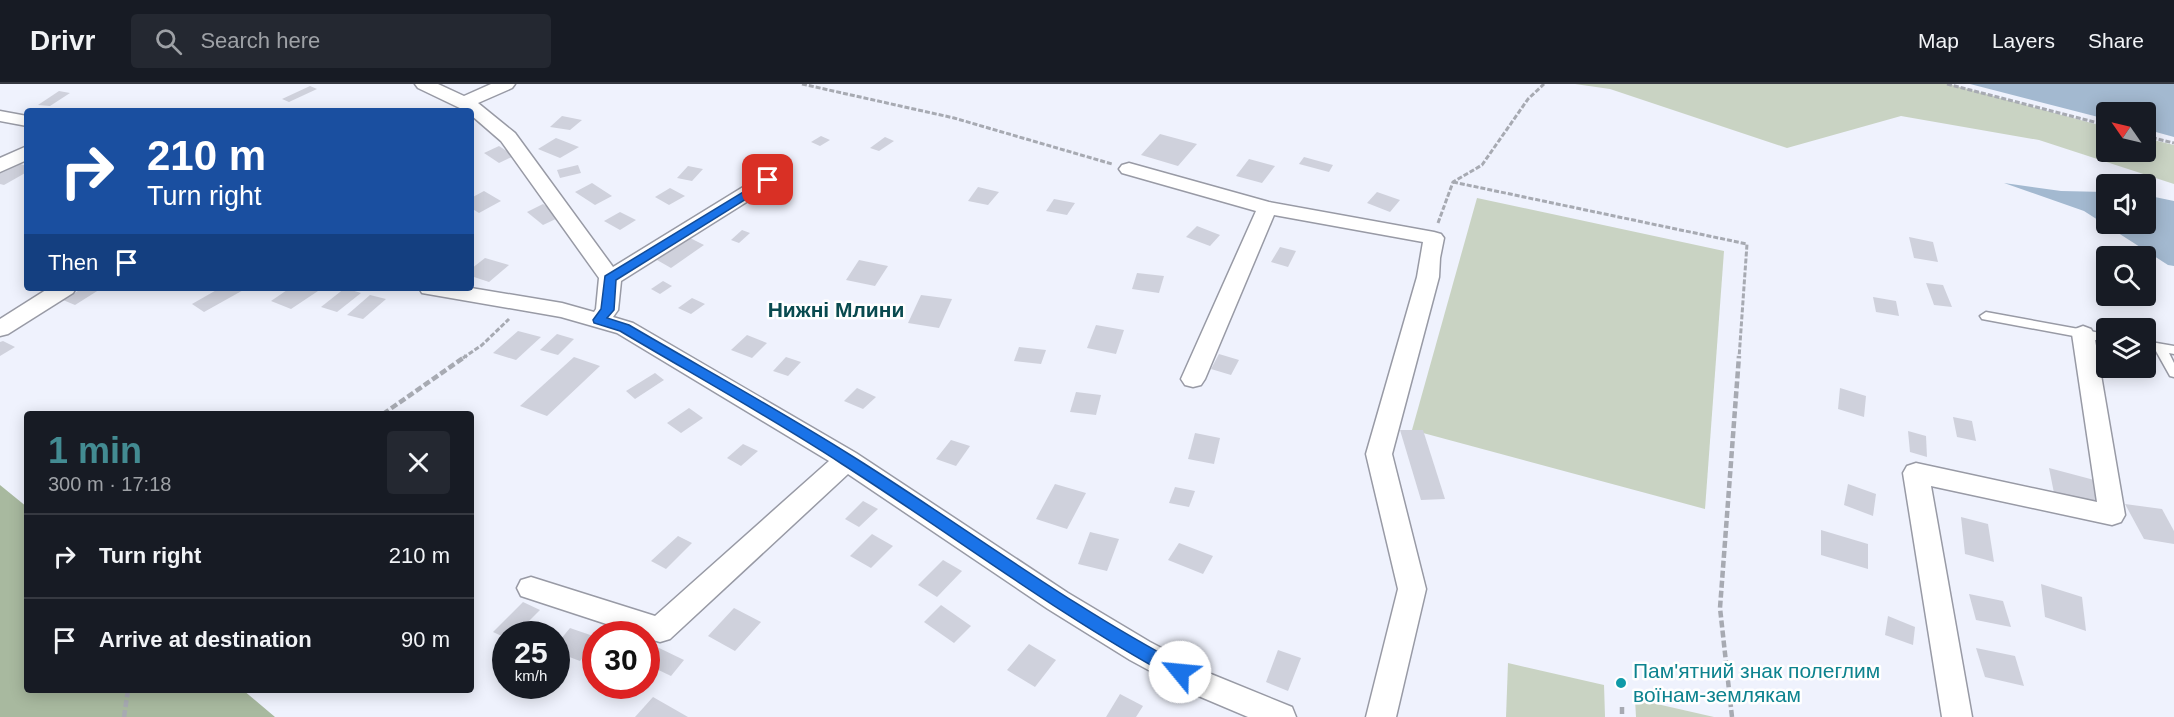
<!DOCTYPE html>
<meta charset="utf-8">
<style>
:root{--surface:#171b24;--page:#242831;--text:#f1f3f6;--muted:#9ea1a6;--line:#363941;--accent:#438b92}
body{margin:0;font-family:Helvetica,sans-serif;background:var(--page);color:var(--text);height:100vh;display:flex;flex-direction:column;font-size:22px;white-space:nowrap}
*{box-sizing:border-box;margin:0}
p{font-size:20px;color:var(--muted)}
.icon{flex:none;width:33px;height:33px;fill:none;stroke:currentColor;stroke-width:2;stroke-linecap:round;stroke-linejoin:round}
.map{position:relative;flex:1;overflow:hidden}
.side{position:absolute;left:24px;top:327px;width:450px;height:282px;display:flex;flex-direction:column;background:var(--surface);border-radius:6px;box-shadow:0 3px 15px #0003}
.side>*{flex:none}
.hud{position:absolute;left:24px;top:24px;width:450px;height:183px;border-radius:6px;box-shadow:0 3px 15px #0003;background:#1a4fa0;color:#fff;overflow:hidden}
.needle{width:39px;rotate:304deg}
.fabs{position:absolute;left:2096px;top:18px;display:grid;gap:12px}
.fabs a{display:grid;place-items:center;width:60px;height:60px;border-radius:6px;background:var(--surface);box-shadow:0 3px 15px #0003;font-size:30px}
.speed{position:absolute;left:492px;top:537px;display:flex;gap:12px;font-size:30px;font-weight:700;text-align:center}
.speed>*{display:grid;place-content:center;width:78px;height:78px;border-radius:50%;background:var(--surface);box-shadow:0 3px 15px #0003;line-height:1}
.speed small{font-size:15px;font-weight:400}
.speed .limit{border:9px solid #d22;background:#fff;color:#111}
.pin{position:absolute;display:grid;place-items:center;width:51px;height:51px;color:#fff;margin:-26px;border-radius:12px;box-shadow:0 3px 9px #0006}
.me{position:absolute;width:66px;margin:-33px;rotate:298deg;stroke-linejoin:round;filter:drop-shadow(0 0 4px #0008)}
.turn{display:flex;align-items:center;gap:21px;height:126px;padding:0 24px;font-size:27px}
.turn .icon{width:78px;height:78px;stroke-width:2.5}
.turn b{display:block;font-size:42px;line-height:51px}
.then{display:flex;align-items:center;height:57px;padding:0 24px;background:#0003;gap:12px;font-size:22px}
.round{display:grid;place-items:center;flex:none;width:63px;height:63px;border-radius:6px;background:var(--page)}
.summary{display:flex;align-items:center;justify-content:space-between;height:102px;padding:0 24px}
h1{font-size:36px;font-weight:800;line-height:45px;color:var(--accent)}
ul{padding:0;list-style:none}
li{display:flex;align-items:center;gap:18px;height:84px;padding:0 24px;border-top:2px solid var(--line)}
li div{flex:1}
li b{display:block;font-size:22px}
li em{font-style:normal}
header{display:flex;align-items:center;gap:36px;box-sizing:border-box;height:84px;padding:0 30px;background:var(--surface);border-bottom:2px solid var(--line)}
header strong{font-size:28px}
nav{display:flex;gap:33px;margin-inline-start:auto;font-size:21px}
.search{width:420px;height:54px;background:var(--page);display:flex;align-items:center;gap:15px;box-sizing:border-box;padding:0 21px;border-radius:6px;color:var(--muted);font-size:22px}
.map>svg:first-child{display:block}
.green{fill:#c9d3c3}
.forest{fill:#a8b99f}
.water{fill:#a3b9d0}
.building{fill:#cfd1dc}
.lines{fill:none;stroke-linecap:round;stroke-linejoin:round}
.service-casing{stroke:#989aa5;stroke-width:3}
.minor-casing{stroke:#989aa5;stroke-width:3}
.path-far1{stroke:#a7aab2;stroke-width:3;stroke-dasharray:5 2;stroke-linecap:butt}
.path{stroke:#a7aab2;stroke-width:4.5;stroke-dasharray:7 3;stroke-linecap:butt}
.service{fill:#fff;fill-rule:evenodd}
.minor{fill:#fff;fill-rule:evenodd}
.route{fill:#1a73e8;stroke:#114b97;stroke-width:1.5}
.culture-dot{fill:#0f9aa8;stroke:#fff;stroke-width:2}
.labels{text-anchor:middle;stroke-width:5;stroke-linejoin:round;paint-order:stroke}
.quarter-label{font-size:21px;font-weight:bold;fill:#094a4f;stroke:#fff}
.near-culture-label{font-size:21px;fill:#0d838f;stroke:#fff;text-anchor:start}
</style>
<header>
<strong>Drivr</strong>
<div class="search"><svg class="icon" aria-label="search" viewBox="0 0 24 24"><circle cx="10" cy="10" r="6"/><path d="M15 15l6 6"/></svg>Search here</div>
<nav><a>Map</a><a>Layers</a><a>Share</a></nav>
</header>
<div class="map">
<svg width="2174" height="633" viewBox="0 0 2174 633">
<rect width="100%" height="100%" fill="#eff2fd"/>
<g class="green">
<polygon points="1575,0 1949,0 2106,43 2106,68 2145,68 2145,54 2174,61 2174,100 2039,56 1901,32 1787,64 1610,5"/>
<polygon points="1477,114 1724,167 1705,425 1412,346"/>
<polygon points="1508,579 1604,601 1605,633 1506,633"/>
<polygon points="1635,615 1714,633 1636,633"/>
</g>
<polygon class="forest" points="0,401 27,423 27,606 243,606 275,633 0,633"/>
<g class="water">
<polygon points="1970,0 2174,0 2174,53 2145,45 2145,28 2106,28 2106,35"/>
<polygon points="2004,99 2061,107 2106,108 2106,140 2145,140 2145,111 2174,117 2174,182 2168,181 2084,127"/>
</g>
<g class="building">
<polygon points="310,2 317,5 289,18 282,15"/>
<polygon points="59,7 70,9 50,22 38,21"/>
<polygon points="562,32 582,36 570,46 550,43"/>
<polygon points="1160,50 1197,60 1178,82 1141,71"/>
<polygon points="821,52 830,56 820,62 811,58"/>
<polygon points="885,53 894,57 879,67 870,64"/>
<polygon points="556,54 579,63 560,74 538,65"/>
<polygon points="499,62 514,72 499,79 484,69"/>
<polygon points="1304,73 1333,81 1329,88 1299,80"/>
<polygon points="1249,75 1275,82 1262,99 1236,92"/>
<polygon points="17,79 27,82 27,88 4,101 0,100 0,88"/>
<polygon points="578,81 581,89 560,94 557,86"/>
<polygon points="688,82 703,85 692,97 677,94"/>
<polygon points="592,99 612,112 595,121 575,108"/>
<polygon points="978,103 999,108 988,121 968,117"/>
<polygon points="670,104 685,112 669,121 655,113"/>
<polygon points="484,107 501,117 479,129 471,124 471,114"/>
<polygon points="1377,108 1400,116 1390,128 1367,119"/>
<polygon points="1054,115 1075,119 1067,131 1046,127"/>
<polygon points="543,120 560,133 543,141 527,128"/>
<polygon points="620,128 636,136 620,146 604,137"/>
<polygon points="1197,142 1220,151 1210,162 1186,153"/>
<polygon points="742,146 750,149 739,159 731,156"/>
<polygon points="1909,153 1933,158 1938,178 1914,174"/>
<polygon points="690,154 704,161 671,184 657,176"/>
<polygon points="1280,163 1296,167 1288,183 1271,178"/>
<polygon points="485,174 509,181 489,198 471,192 471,185"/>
<polygon points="859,176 888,182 875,202 846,196"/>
<polygon points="1137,189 1164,192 1159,209 1132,205"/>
<polygon points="663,197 672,202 660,210 651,205"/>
<polygon points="1926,199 1943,201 1952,223 1934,221"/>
<polygon points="83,204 102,204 75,221 63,216"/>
<polygon points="220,204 247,204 204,228 192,220"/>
<polygon points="290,204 312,204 318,207 291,225 271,217"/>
<polygon points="345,204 361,209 337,228 321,223"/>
<polygon points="370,211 386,215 363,235 347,231"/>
<polygon points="921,211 952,215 939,244 908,239"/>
<polygon points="1873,213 1896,217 1899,232 1876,228"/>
<polygon points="692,214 705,220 691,230 678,224"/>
<polygon points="1096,241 1124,246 1116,270 1087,264"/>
<polygon points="518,247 541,253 516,276 493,269"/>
<polygon points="557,250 574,255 558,271 540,266"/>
<polygon points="747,251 767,259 752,274 731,266"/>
<polygon points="3,257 15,263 0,272 0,258"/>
<polygon points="1019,263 1046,266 1041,280 1014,277"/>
<polygon points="1219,270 1239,276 1231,291 1211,285"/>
<polygon points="574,273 600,282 547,332 520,322"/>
<polygon points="786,273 801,278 788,292 773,287"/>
<polygon points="655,289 664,296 635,315 626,307"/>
<polygon points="857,304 876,313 863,325 844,317"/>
<polygon points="1840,304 1866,312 1864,333 1838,325"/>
<polygon points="1076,308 1101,311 1096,331 1070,328"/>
<polygon points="689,324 703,334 681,349 667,339"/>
<polygon points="1953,333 1972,337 1976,357 1957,353"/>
<polygon points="1400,346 1423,346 1445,415 1421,416"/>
<polygon points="1908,347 1926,352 1927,373 1910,368"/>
<polygon points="1195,349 1220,354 1214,380 1188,375"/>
<polygon points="951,356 970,362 956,382 936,375"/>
<polygon points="743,360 758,367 741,382 727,374"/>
<polygon points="2049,384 2098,397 2104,422 2054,409"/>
<polygon points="1055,400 1086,409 1067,445 1036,435"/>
<polygon points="1848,400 1876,410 1873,432 1844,421"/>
<polygon points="1175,403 1195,407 1189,423 1169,419"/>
<polygon points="863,417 878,425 859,443 845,435"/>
<polygon points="2125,420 2162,425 2174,447 2174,460 2144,455"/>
<polygon points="1961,433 1988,440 1994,478 1965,470"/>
<polygon points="1821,446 1868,460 1868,485 1821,471"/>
<polygon points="1090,448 1119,455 1107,487 1078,480"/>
<polygon points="872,450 893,462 871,484 850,472"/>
<polygon points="678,452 692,459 666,485 651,477"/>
<polygon points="1179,459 1213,472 1203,490 1168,476"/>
<polygon points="943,476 962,487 937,513 918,501"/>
<polygon points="2041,500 2082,513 2086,547 2045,533"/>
<polygon points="1969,510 2003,517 2011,543 1976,536"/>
<polygon points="523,518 540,526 516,550 506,550 506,554 493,548"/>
<polygon points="941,521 971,542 954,559 924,538"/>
<polygon points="734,524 761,538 735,567 708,552"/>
<polygon points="1888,532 1915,543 1913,561 1885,551"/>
<polygon points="570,544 596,553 596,557 580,577 556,568 556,561"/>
<polygon points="1029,560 1056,576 1035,603 1007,586"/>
<polygon points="657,563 684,576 671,592 646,580 646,576"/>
<polygon points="1976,564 2015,572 2024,602 1985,593"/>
<polygon points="1278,566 1301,574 1288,607 1266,598"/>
<polygon points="1120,610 1143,622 1136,633 1106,633"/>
<polygon points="653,613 688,633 635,633"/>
</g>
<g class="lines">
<g class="service-casing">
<g id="service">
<polygon points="1986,228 2106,250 2106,258 1982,235 1980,232"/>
<polygon points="2145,257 2174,262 2174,270 2169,269 2174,279 2174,293 2170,292 2156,267 2145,265"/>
</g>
</g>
<g class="minor-casing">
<g id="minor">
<polygon points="415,0 438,0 464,12 491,0 515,0 512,4 478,19 515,49 613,183 761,92 775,92 778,96 775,100 621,197 618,226 613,233 633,239 856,369 1068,509 1150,558 1211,590 1292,623 1296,633 1248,633 1189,608 1130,576 1048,525 848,390 670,555 660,558 646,554 646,550 637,550 521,512 517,504 521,496 531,493 655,532 829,377 617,249 561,233 422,209 419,204 471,204 562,219 594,228 596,225 599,194 501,57 471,31 471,27 466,27 418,4"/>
<polygon points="0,27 27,32 27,42 0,37"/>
<polygon points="27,62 27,76 0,88 0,74"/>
<polygon points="1129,79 1269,118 1434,148 1441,150 1444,154 1440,174 1439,193 1392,370 1426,505 1396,633 1366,633 1398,505 1366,370 1417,193 1423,158 1274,131 1205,295 1201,301 1193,303 1185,301 1181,295 1256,127 1122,89 1119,85 1122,81"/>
<polygon points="49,204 76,204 73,209 8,250 0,252 0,235"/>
<polygon points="2083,242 2091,245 2094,250 2125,431 2121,438 2112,441 1931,402 1972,633 1942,633 1903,389 1907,382 1916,379 2097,418 2072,250 2075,245"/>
</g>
</g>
<g class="path-far1">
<polyline points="802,0 954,34 1112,80"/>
<polyline points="1947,0 2106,41"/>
<polyline points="2145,52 2174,59"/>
<polyline points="1453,98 1747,160 1739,274"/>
<polyline points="1438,139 1453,98 1482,81 1528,15 1544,0"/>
<polyline points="463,274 482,261 509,235"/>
</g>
<g class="path">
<polyline points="383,330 466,272"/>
<polyline points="1622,623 1622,633"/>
<polyline points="124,633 128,606"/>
<polyline points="1732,633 1720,524 1739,272"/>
</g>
<use href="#service" class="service"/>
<use href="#minor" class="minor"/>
</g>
<path class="route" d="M768 93 772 94V99L616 196 614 226 607 234 629 241C704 285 779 326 852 372 964 442 1069 522 1186 583L1188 588 1186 594 1180 596 1174 594C1058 531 953 451 842 380 770 333 694 291 620 247L594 239 593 236 601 225 605 192Z"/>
<circle class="culture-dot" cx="1621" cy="599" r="6"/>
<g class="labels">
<g class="quarter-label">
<text x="836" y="233">Нижні Млини</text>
</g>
<g class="near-culture-label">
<text x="1633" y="594">Пам'ятний знак полеглим<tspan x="1633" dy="24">воїнам-землякам</tspan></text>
</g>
</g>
</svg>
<div class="fabs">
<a><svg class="needle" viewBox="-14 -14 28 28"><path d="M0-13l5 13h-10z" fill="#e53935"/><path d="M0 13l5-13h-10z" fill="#9ea1a6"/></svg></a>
<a><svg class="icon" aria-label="sound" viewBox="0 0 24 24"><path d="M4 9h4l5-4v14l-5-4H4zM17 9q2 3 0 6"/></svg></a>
<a><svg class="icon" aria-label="search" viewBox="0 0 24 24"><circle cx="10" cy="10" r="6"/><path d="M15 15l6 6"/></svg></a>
<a><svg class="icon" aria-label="layers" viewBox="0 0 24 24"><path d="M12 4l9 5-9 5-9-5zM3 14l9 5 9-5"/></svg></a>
</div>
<div class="speed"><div>25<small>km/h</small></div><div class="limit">30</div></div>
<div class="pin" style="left:768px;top:96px;background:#d93025"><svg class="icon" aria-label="arrive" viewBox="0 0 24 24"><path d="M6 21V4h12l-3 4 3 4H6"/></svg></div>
<svg class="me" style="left:1180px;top:588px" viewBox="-20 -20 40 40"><circle r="19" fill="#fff"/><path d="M0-13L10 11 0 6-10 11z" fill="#1a73e8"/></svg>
<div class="hud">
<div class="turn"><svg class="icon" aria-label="right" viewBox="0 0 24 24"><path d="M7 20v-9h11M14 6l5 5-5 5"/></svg><div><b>210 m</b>Turn right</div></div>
<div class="then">Then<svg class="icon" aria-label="arrive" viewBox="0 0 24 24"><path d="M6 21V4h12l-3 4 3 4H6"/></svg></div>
</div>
<section class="side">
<div class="summary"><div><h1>1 min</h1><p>300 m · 17:18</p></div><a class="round"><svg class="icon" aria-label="close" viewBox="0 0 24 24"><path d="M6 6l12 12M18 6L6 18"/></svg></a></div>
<ul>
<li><svg class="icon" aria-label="right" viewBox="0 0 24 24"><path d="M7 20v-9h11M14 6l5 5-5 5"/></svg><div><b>Turn right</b></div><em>210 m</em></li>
<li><svg class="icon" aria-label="arrive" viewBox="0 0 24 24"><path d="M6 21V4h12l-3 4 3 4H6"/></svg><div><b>Arrive at destination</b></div><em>90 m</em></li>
</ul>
</section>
</div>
